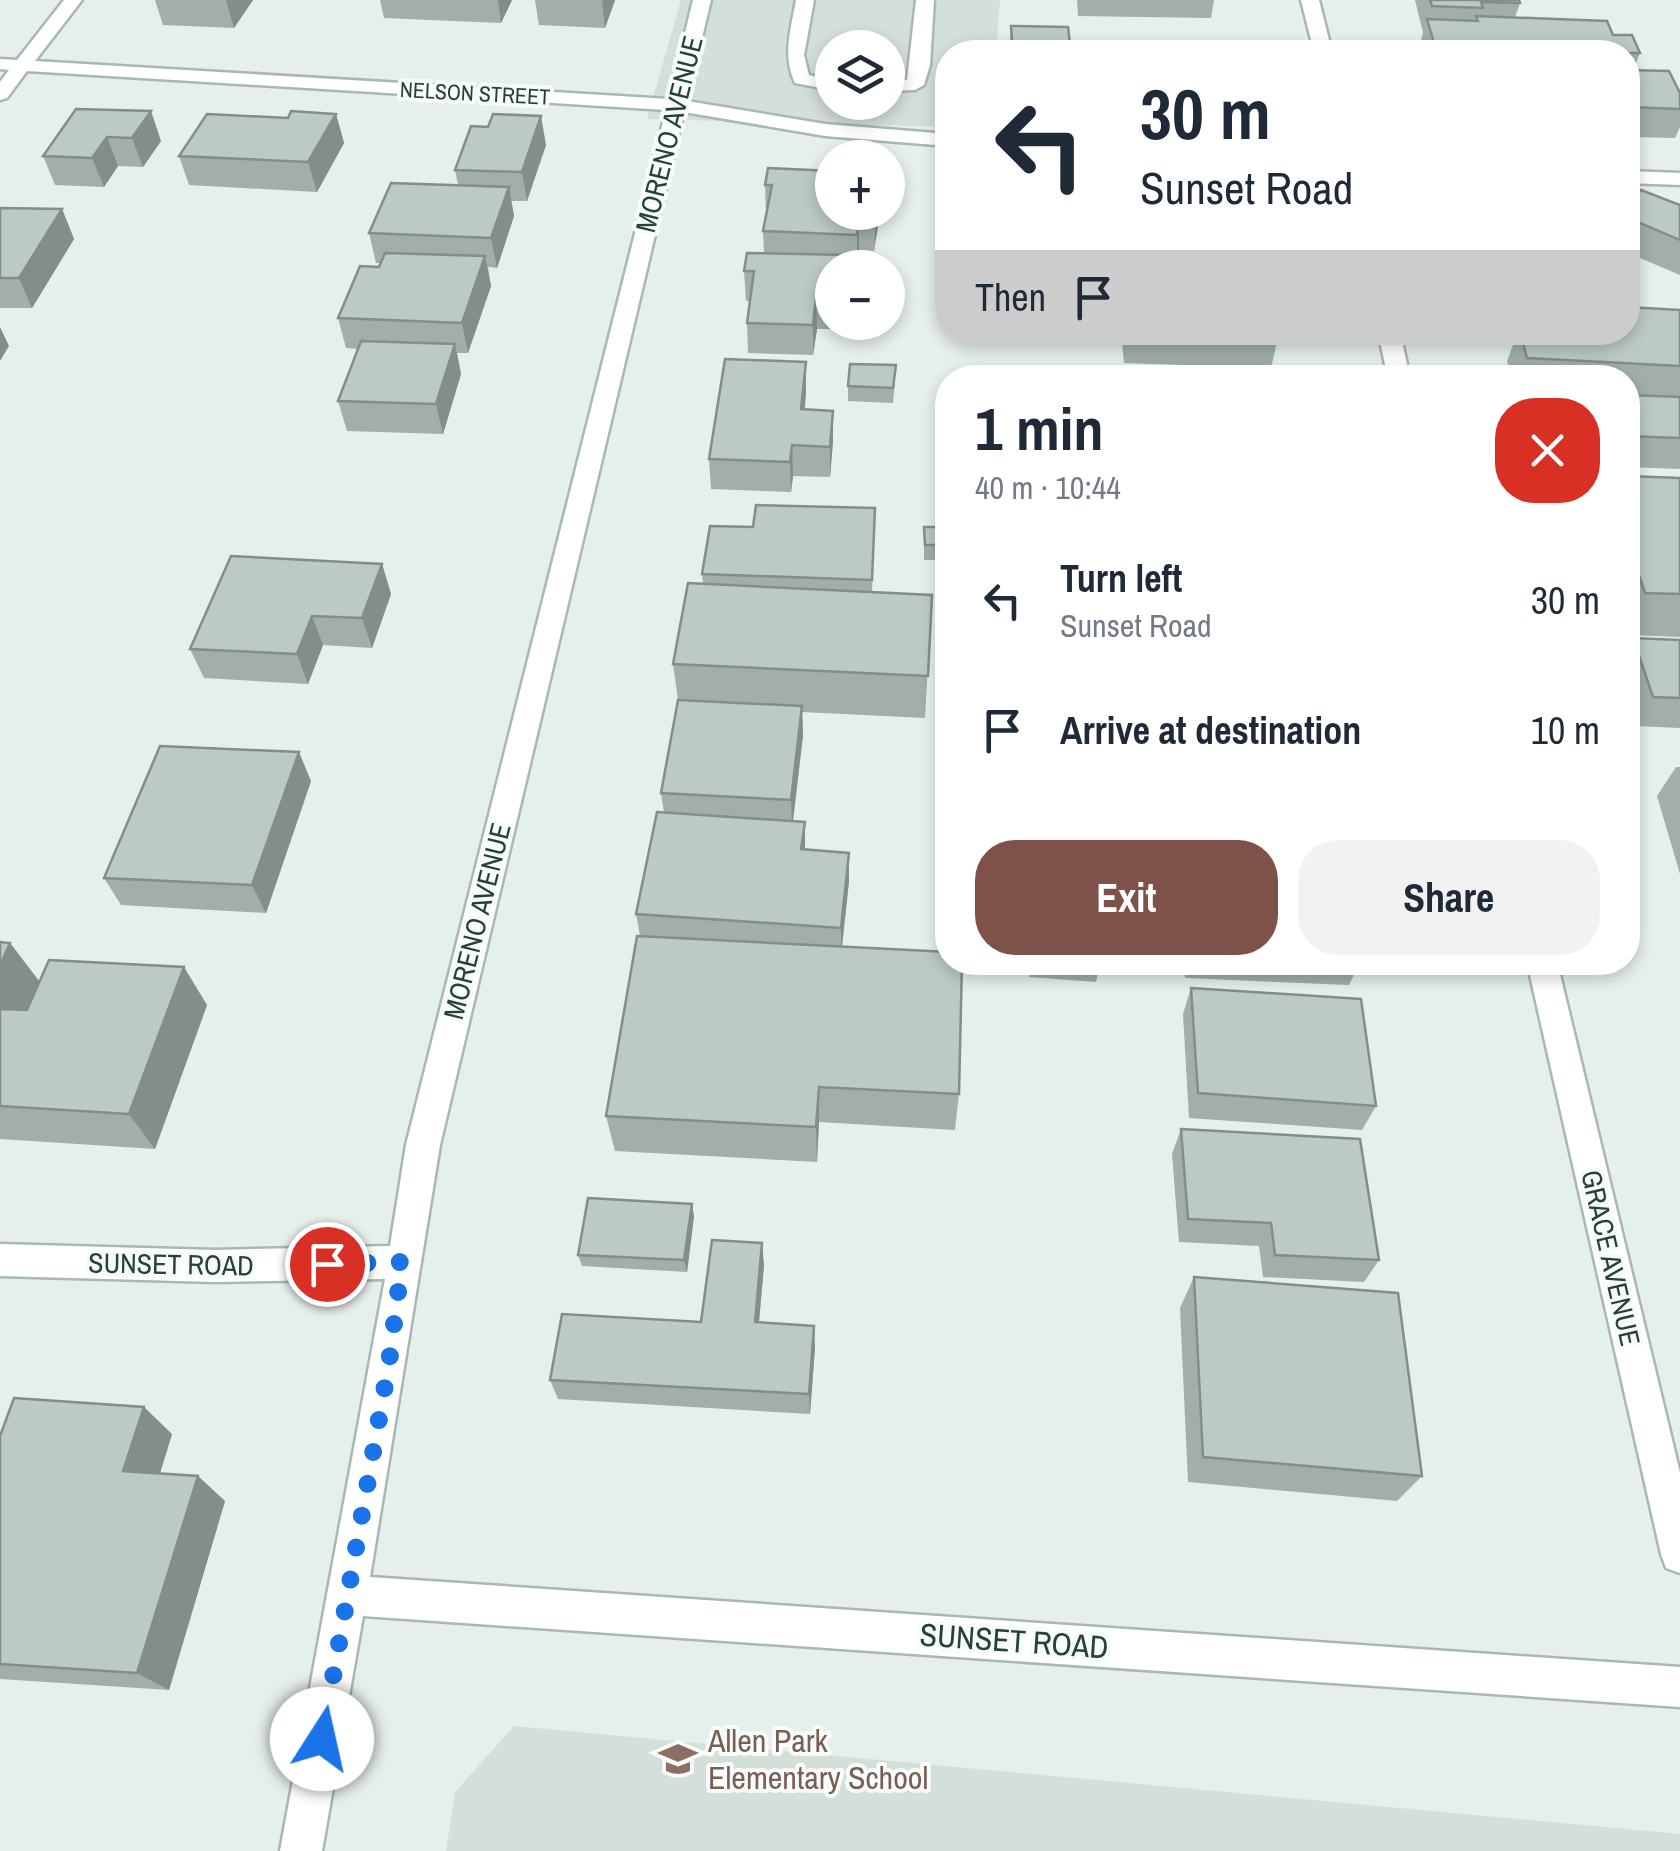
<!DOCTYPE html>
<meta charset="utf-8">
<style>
:root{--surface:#fff;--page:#f2f2f3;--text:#1f2937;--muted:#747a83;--accent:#7f5249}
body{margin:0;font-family:"Archivo Narrow",sans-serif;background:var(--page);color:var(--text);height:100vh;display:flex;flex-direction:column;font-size:38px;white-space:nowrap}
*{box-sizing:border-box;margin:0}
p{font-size:32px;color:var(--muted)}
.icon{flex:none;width:55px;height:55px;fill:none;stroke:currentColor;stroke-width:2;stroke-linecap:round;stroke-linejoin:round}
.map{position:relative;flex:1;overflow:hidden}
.drawer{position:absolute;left:935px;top:365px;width:705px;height:610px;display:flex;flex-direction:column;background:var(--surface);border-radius:40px;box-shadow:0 5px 15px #0003}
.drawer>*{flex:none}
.top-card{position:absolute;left:935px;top:40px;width:705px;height:305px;border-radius:40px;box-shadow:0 5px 15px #0003;background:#fff;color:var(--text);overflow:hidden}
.tools{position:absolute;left:815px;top:30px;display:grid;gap:20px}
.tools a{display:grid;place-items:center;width:90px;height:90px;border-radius:50%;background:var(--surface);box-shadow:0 5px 15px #0003;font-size:50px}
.pin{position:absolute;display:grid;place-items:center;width:85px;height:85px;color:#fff;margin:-42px;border:5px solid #fff;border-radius:50%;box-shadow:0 2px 10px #0007}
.me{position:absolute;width:110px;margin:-55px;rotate:10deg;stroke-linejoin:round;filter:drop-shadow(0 0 8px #0008)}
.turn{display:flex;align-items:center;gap:35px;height:210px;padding:0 40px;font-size:45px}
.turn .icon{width:130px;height:130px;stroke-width:2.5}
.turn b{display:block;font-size:70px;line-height:85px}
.then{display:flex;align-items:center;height:95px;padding:0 40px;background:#0003;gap:20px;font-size:38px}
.round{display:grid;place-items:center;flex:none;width:105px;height:105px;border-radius:40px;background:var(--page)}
.headline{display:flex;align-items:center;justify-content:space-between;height:170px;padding:0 40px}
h1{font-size:60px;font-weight:700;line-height:75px}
.cta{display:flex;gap:20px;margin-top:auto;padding:20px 40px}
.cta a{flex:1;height:115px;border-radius:40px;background:var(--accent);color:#fff;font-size:40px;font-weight:700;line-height:115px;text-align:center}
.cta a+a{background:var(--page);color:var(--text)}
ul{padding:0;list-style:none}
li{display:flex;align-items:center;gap:30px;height:130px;padding:0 40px}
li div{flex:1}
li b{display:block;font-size:38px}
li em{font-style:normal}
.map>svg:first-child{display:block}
.built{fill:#d4dfda;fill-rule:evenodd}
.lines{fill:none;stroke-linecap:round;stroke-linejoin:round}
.lane-casing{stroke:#a8b8b2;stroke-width:5}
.street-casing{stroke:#a8b8b2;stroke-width:5}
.lane{fill:#fff;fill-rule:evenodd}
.street{fill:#fff;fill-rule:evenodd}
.wall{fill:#a1aea9}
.shaded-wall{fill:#838d89}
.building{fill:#bbcac4;stroke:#838d89;stroke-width:2.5}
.route{stroke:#1a73e8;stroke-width:18;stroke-dasharray:0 32.4}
.labels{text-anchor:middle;stroke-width:8;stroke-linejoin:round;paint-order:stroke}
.far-street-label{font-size:22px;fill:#24423a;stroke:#f7fbf9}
.street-label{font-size:28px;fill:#24423a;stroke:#f7fbf9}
.near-street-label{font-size:32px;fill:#24423a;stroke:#f7fbf9}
.near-education-label{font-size:32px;fill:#785e54;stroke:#f7fbf9;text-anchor:start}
</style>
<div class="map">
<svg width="1680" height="1851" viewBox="0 0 1680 1851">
<rect width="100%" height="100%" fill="#e6efeb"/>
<g class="built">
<path d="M681 0H1000L996 52H948L947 127 647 119ZM832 48H888V102H832Z"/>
<polygon points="514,1726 1680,1834 1680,1851 446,1851 455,1792"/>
</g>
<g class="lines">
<g class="lane-casing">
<g id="lane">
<path d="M796 0H814L804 55 809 75 832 80V90L795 83C782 55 791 29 796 0Z"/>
<polygon points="916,0 934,0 930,65 924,85 915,90 888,91 888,81 907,80"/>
</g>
</g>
<g class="street-casing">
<g id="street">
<polygon points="64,0 82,0 35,61 669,99 693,0 711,0 687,101 825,124 948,134 948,146 825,136 684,112 440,1145 370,1577 1680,1667 1680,1707 363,1616 322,1851 280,1851 385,1279 215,1282 0,1276 0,1244 215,1250 390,1246 406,1145 666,110 27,71 7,98 0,100 0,82 9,70 0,69 0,59 17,60"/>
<polygon points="1301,0 1319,0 1332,52 1314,52"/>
<polygon points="1628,171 1680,173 1680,185 1628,183"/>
<polygon points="1378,332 1400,332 1410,378 1388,378"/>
<polygon points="1527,962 1557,962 1680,1473 1680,1573 1666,1568 1661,1554"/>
</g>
</g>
<use href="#lane" class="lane"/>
<use href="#street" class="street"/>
</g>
<g class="wall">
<polygon points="155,0 253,0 234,28 163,25"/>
<polygon points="380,0 512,0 501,23 384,18"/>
<polygon points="535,0 615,0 605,28 539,25"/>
<polygon points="1077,0 1214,0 1211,18 1078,16"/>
<polygon points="1415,0 1519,0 1520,3 1515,17 1613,35 1640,53 1633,70 1680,93 1680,127 1675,138 1628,137 1628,52 1420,52 1419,48 1423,33"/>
<polygon points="1011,26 1071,52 1009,52"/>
<polygon points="76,109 161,141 143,167 118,166 104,187 55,185 43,156"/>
<polygon points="336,114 344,143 317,192 189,185 179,156 288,118"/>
<polygon points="546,145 527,201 511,201 514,216 497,268 488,267 491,286 468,353 457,353 461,374 443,434 347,431 338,401 358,349 346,348 338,318 380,263 376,263 369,233 458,185 455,170"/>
<polygon points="768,168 832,212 878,212 874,251 859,250 857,265 847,264 847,268 832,268 832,322 843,322 842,329 817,329 813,355 748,353 747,323 750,301 746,301 744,271 764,253 763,231 766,214 765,185"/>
<polygon points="1628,200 1680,205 1680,275 1628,253"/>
<polygon points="0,208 62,209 74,239 32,308 0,308"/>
<polygon points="1680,310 1680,397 1628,394 1628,378 1512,378 1507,361 1518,332 1628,332"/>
<polygon points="1121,332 1277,332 1278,338 1271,368 1124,363"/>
<polygon points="895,381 893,403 848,401 848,386"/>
<polygon points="806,392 805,410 833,411 833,441 830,477 793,476 791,492 711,489 709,459"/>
<polygon points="1628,395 1680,397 1680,469 1628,467"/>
<polygon points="1628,476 1680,478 1680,637 1628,635"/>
<polygon points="875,508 872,592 932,595 925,718 802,712 803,735 793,822 805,822 805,850 849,853 849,881 842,946 959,1094 955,1130 819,1122 817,1162 615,1151 606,1116 640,936 636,914 664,813 661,793 678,700 673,664 703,583 702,574 753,527"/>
<rect x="924" y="527" width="24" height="33"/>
<polygon points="382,564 391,594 372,648 323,645 308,684 204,678 190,649"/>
<polygon points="1633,638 1680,640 1680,728 1635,726 1628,702 1628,648"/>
<polygon points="1676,767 1680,767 1680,874 1657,796"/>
<polygon points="311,781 266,913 121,905 104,878"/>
<polygon points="0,942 10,943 39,981 27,1010 207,1005 155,1149 0,1139"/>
<polygon points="1030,962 1099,962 1099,969 1096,982 1029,977"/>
<polygon points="1183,962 1360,962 1349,985 1185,978"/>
<polygon points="1191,988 1376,1106 1362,1130 1189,1118 1183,1014"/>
<polygon points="1181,1129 1379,1260 1364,1282 1263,1277 1259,1246 1179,1242 1172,1154"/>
<polygon points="694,1216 687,1272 582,1266 578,1255"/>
<polygon points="764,1265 759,1323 815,1347 810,1414 558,1399 550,1380 701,1322"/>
<polygon points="1194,1277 1422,1476 1397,1501 1188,1482 1180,1308"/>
<polygon points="172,1434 160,1473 225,1501 169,1690 0,1679 0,1436"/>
</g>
<g class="shaded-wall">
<polygon points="226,0 253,0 234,28"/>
<polygon points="498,0 512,0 501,23"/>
<polygon points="602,0 615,0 605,28"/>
<polygon points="151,111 161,141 143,167 132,138"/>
<polygon points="336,114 344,143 317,192 308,162"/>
<polygon points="541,116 546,145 527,201 522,172"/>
<polygon points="107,137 118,166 104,187 92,158"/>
<polygon points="509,187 514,216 497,268 491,238"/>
<polygon points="62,209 74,239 32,308 19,278"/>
<polygon points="876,212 878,212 878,227 874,251"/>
<polygon points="859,220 859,250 857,265 857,235"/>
<polygon points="485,256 491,286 468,353 462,323"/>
<polygon points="816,298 817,329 813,355 813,325"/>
<polygon points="0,327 9,346 0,361"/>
<polygon points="455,344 461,374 443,434 436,404"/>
<polygon points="806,362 806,392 801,440 801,409"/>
<polygon points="833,411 833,441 830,477 830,447"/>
<polygon points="792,445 793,476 791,492 790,462"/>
<polygon points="382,564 391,594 372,648 362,618"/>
<polygon points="312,616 323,645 308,684 297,654"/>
<polygon points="802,706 803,735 792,828 791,800"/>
<polygon points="299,752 311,781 266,913 252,885"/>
<polygon points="805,822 805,851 801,849"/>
<polygon points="849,853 849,881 841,955 841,928"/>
<polygon points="10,943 39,981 11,1045 0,1031 0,966"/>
<polygon points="184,967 207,1005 155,1149 129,1114"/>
<polygon points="819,1087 819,1122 817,1162 816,1127"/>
<polygon points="692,1204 694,1216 687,1272 684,1260"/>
<polygon points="762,1243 764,1265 757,1343 755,1322"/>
<polygon points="814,1326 815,1347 810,1414 809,1394"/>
<polygon points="144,1407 172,1434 153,1496 123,1471"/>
<polygon points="198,1476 225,1501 169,1690 137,1673"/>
</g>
<g class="building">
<polygon points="1430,0 1519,0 1520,3 1481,2 1483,8 1432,6"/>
<polygon points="1476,16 1607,21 1613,35 1632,35 1640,53 1490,52 1436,50 1427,19 1478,21"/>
<polygon points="1011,26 1068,27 1071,52 1013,52"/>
<polygon points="1098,51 1156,52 1098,52"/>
<polygon points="1628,70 1669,71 1680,93 1680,109 1628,107"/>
<polygon points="76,109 151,111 132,138 107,137 92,158 43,156"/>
<polygon points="291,111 336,114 308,162 179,156 207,114 288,118"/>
<polygon points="493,114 541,116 522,172 455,170 471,126 488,127"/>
<polygon points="768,168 832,171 832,212 876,212 875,221 859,220 857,235 763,231 772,185 765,185"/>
<polygon points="391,183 509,187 491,238 369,233"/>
<polygon points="1641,190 1680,205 1680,240 1628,218 1628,200"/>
<polygon points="0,208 62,209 19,278 0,278"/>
<polygon points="385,253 485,256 462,323 338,318 360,266 379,267"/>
<polygon points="747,253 847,255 845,268 832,268 832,299 816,298 813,325 747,323 754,271 744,271"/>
<polygon points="1628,307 1680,310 1680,366 1527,358 1520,332 1628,332"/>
<polygon points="1129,332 1277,332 1278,338 1129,333"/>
<polygon points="361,341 455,344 436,404 338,401"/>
<polygon points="725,359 806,362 801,409 833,411 830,447 792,445 790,462 709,459"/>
<polygon points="850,364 896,365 893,388 848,386"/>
<polygon points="1628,395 1680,397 1680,438 1628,436"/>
<polygon points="1628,476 1680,478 1680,594 1645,593 1628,542"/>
<polygon points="756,505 875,508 872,580 702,574 710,526 753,527"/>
<polygon points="924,527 948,527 948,545 925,545"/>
<polygon points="231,556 382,564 362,618 312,616 297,654 190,649"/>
<polygon points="688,583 932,595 928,676 673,664"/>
<polygon points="1633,638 1680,640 1680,698 1653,697"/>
<polygon points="678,700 802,706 791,800 661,793"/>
<polygon points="160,746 299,752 252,885 104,878"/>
<polygon points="657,812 805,822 801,849 849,853 841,928 636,914"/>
<polygon points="637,936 948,952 948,962 962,962 959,1094 819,1087 816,1127 606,1116"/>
<polygon points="0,942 10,943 0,966"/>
<polygon points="49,960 184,967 129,1114 0,1106 0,1009 27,1010"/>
<polygon points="1032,962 1099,962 1099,969 1032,963"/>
<polygon points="1191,988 1361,999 1376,1106 1198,1093"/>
<polygon points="1181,1129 1360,1139 1379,1260 1275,1255 1271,1223 1188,1219"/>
<polygon points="588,1198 692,1204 684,1260 578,1255"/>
<polygon points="712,1240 762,1243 755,1322 814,1326 809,1394 550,1380 562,1314 701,1322"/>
<polygon points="1194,1277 1398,1293 1422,1476 1203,1457"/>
<polygon points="14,1398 144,1407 123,1471 198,1476 137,1673 0,1664 0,1436"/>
</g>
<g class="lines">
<polyline class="route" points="322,1739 389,1363 402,1262 327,1264"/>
</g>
<defs>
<g id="school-bare" transform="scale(3)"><path d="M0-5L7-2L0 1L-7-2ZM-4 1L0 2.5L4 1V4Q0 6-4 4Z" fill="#8d6e63" stroke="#f7fbf9" stroke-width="2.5" paint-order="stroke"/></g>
</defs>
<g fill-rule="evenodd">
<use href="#school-bare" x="678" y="1759"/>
</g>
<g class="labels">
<g class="far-street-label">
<text transform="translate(475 93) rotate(3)" y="8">NELSON STREET</text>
</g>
<g class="street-label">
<text transform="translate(669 134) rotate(-76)" y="10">MORENO AVENUE</text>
<text transform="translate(477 921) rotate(-76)" y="10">MORENO AVENUE</text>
<text transform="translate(1611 1258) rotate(77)" y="10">GRACE AVENUE</text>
<text transform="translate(171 1264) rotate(1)" y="10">SUNSET ROAD</text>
</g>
<g class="near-street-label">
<text transform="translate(1014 1641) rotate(4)" y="11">SUNSET ROAD</text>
</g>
<g class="near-education-label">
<text x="708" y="1752">Allen Park<tspan x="708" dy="37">Elementary School</tspan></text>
</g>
</g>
</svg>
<div class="tools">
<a><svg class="icon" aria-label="layers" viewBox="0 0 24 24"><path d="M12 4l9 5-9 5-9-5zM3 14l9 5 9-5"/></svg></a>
<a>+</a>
<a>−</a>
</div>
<div class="pin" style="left:327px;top:1264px;background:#d93025"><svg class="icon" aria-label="arrive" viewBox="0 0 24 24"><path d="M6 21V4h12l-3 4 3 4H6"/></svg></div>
<svg class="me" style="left:322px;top:1739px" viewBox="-20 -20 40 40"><circle r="19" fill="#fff"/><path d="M0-13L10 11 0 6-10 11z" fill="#1a73e8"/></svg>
<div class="top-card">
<div class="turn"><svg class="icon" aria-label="left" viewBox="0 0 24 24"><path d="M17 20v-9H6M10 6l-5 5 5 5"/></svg><div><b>30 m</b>Sunset Road</div></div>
<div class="then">Then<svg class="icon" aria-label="arrive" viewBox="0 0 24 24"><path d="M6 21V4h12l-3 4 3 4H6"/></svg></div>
</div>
<section class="drawer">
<div class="headline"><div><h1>1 min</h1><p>40 m · 10:44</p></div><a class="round" style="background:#d93025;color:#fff"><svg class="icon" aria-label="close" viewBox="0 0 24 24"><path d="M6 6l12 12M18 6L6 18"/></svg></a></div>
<ul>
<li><svg class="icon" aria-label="left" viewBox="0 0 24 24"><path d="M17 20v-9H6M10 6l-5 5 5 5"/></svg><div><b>Turn left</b><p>Sunset Road</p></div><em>30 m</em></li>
<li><svg class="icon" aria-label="arrive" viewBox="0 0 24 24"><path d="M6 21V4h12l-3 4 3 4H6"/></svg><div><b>Arrive at destination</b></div><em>10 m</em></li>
</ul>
<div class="cta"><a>Exit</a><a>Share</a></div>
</section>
</div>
